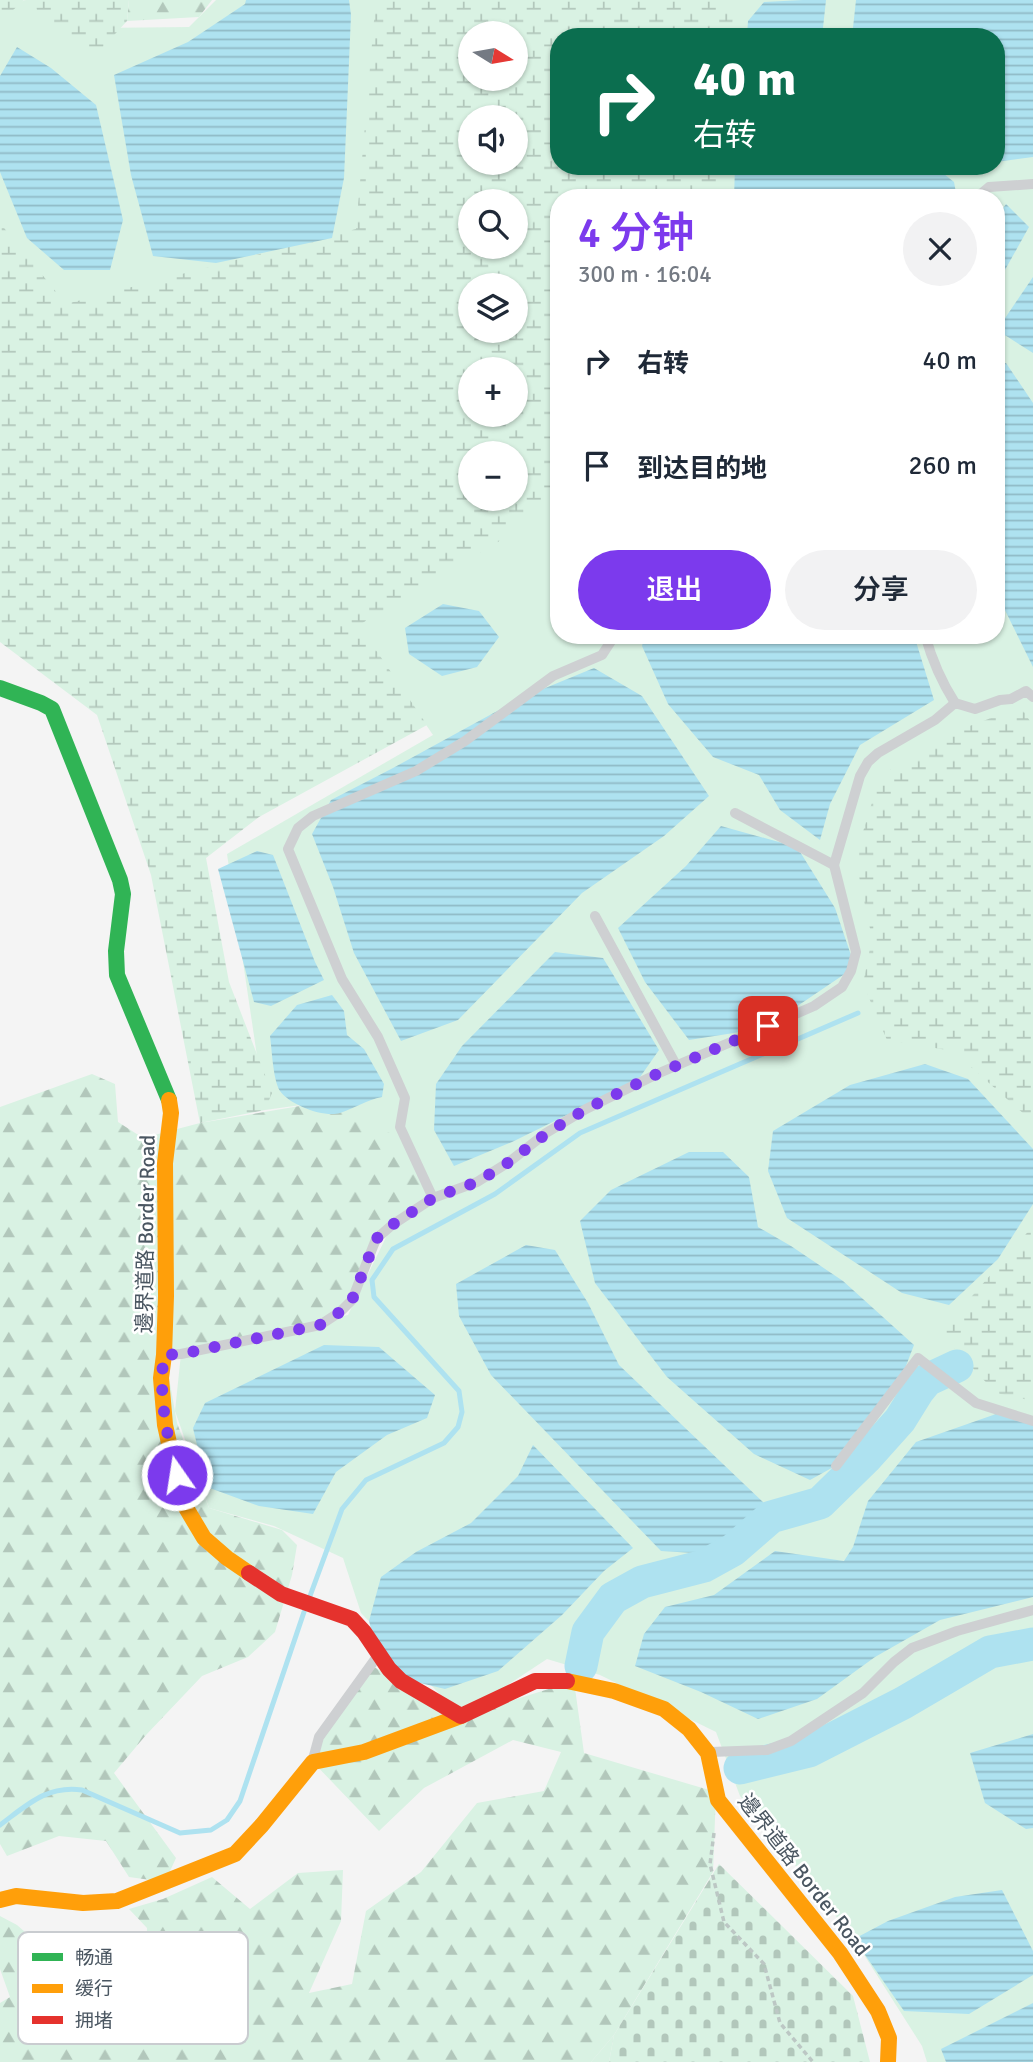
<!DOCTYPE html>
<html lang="zh">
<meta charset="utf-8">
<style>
:root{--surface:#fff;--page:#f2f2f3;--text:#1f2937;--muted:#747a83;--accent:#7c3aed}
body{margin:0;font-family:Signika,"Noto Sans SC",sans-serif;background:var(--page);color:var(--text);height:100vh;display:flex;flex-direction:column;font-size:26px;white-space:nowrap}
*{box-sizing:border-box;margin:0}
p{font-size:23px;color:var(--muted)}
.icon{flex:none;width:38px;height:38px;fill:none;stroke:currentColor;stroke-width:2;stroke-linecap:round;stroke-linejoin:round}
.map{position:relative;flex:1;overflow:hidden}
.panel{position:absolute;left:550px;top:189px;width:455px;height:455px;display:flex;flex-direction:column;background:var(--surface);border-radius:28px;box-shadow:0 2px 5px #0004}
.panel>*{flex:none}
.guide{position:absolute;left:550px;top:28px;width:455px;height:147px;border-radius:28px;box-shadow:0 2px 5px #0004;background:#0b6e4f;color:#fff;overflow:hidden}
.needle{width:46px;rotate:101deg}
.controls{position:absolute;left:458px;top:21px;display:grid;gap:14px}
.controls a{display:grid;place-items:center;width:70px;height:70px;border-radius:50%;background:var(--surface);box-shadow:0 2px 5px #0004;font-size:35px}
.pin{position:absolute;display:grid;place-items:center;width:60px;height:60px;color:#fff;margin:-30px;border-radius:14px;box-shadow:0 4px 10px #0006}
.me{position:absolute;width:77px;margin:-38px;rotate:347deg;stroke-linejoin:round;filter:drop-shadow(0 0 5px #0008)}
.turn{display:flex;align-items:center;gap:24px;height:147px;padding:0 28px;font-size:32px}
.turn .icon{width:91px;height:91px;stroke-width:2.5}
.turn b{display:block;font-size:49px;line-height:60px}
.round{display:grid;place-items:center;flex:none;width:74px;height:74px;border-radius:37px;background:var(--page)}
.headline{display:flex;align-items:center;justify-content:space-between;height:119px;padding:0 28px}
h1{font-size:42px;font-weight:600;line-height:52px;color:var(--accent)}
.cta{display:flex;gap:14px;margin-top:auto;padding:14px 28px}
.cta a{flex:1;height:80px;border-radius:42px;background:var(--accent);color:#fff;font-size:28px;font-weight:600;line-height:80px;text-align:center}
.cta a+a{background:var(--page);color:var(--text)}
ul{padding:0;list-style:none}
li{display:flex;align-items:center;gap:21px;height:105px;padding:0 28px}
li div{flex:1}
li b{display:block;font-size:26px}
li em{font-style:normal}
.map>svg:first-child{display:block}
.green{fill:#d9f2e3}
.forest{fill:url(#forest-firs)}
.wetland{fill:url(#wetland-marsh);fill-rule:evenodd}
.cemetery{fill:url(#cemetery-stones)}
.water{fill:url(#water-rules)}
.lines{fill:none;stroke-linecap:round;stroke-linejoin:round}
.stream{stroke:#aee2f0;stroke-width:5}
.river{stroke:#aee2f0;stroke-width:33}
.path{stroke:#bcc7c4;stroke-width:3.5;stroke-dasharray:5 3.5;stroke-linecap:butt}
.lane{stroke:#ced0d2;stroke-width:10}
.fast{stroke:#30b455;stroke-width:16}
.slow{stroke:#ff9f0a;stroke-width:16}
.jam{stroke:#e5322d;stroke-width:16}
.route{stroke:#7c3aed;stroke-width:12;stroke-dasharray:0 21.6}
.labels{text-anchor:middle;stroke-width:5;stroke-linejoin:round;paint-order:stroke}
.street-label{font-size:21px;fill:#4a5661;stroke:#fff}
.key{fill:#fff;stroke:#c9ccd0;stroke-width:2}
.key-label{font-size:19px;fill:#4a5661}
</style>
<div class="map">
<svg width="1033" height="2062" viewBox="0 0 1033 2062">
<defs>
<pattern id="forest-firs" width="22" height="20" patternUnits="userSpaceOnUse" patternTransform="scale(1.75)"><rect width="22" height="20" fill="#d9f2e3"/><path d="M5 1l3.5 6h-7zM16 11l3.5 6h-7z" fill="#b2c7bb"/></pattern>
<pattern id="wetland-marsh" width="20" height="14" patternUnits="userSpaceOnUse" patternTransform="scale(1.75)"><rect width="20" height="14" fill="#d9f2e3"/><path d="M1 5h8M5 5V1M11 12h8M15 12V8" fill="none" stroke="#b2c7bb"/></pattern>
<pattern id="cemetery-stones" width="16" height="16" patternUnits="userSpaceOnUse" patternTransform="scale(1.75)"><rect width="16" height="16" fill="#d9f2e3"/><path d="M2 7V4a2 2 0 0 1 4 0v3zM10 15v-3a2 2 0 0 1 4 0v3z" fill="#b2c7bb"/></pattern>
<pattern id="water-rules" width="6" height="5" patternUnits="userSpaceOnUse" patternTransform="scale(1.75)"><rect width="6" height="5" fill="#aee2f0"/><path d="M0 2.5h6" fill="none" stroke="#90bac6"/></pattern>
</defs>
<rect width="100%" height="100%" fill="#f4f4f4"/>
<g class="green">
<polygon points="25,0 96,28 189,27 216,0 380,0 358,259 61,335 0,266 0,11"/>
<polygon points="730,0 1033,0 1033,2062 927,2062 922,2046 854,1939 740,1796 716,1732 600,1675 547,1659 461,1716 361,1613 343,1558 274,1526 209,1508 175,1411 181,1354 348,1315 392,1225 323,1102 265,1110 227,854 433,735 358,625 558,479 558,635 996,635 996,198 710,198 714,166 996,166 996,37 726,37"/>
<polygon points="614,2035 609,2062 591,2062"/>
</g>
<g class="forest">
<polygon points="129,0 212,0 199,17 127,21"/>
<polygon points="92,1074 115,1084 118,1122 143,1138 200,1123 323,1102 392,1134 433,1198 392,1225 363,1270 352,1300 305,1334 165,1355 177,1423 209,1508 282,1530 297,1545 292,1575 275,1632 248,1657 202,1676 146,1735 114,1773 176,1858 165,1882 129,1877 106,1841 59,1836 7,1856 0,1844 0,1107"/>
<polygon points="371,1665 456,1718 574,1681 584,1753 716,1792 713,1872 614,2035 591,2062 0,2062 0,2003 10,1997 0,1969 0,1916 17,1925 81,1981 145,1988 147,1928 129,1909 163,1899 212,1877 250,1909 298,1873 343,1870 341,1921 309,1993 352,1984 366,1911 421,1872 477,1803 544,1791 561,1752 513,1740 424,1788 379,1831 313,1762 319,1737"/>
</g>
<g class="wetland">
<polygon points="0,0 24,0 0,22"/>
<polygon points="25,0 129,0 127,21 94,57"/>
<path d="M371 0H730L733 15 731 37H558V166H720L717 198H558V487L498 542 359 625 427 725 259 817 206 858 229 982 272 1093 265 1110 200 1123 151 875 97 715 0 642V223L66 304 356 229 375 9ZM471 33H516V79H471ZM471 117H516V163H471ZM471 201H516V247H471ZM471 285H516V331H471ZM471 369H516V415H471ZM471 453H516V499H471Z"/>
<polygon points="1021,707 1033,726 1033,1122 953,1051 887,1040 863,984 872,938 855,858 880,776 948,734"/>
<polygon points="1033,1226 1033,1401 996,1393 940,1333"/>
</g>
<polygon class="cemetery" points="719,1864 853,1996 870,2062 609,2062 614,2035"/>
<g class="water">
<polygon points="246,0 349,0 351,15 344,178 332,238 216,263 153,256 131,175 114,75 188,42 245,4"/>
<polygon points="803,0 826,0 822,37 747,37 748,21 764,2"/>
<polygon points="856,0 1033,0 1033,157 996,162 996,37 852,37"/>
<polygon points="17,47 51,68 96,105 123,220 110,270 64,270 27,238 0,172 0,76"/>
<polygon points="735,166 934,166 954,182 957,198 734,198"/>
<polygon points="1006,204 1029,227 996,286 996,218"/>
<polygon points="1033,277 1033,353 997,330"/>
<polygon points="1006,363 1033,403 1033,667 996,592 996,364"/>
<polygon points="443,604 479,611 499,637 477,667 442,676 409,654 405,628"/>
<polygon points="645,635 914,635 934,700 860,745 830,804 820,840 780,810 759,775 713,757 668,704 642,646"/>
<polygon points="594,668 642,696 709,796 664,836 582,893 458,1020 401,1041 354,953 333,887 312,834 331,800 393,768 521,698"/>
<polygon points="721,826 797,847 835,908 855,967 765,1028 689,1040 645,982 618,928 686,866"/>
<polygon points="257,851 273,855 315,962 324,980 271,1006 254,1002 218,869"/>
<polygon points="555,952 603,958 659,1050 638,1080 512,1142 454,1166 434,1130 436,1084 462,1046"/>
<path d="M332 995 344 1011 347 1035 364 1049 384 1084 382 1097C367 1100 355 1108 340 1113 324 1118 290 1105 280 1091 273 1080 272 1050 270 1036L297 1005Z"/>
<polygon points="925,1064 968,1079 1033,1149 1033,1204 998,1259 949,1305 902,1293 787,1218 768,1171 773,1131 850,1085"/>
<polygon points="689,1152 723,1152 749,1177 758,1227 791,1246 843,1281 914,1345 894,1397 848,1459 810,1480 754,1454 667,1377 595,1283 580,1221 611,1190"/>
<polygon points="526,1245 555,1250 588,1303 619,1365 764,1503 710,1554 661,1551 491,1375 459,1316 456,1284"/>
<polygon points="324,1345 379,1347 435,1395 427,1418 387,1435 336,1472 313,1514 259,1506 207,1487 193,1428 205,1403"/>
<polygon points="996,1414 1033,1425 1033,1597 940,1620 875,1657 817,1699 758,1719 701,1692 635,1666 644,1634 665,1607 714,1595 775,1551 844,1561 853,1547 868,1501 916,1442"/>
<polygon points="533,1445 633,1548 604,1571 562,1615 498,1671 445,1689 383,1674 369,1621 381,1577 416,1552 471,1523 518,1476"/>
<polygon points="1033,1734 1033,1828 1026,1829 985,1803 970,1753"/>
<polygon points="1002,1890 1033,1951 1033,1975 969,2014 904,2011 854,1939 888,1921 955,1897"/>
<polygon points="1033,2003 1033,2062 946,2062 941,2049"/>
</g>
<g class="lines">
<g class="stream">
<polyline points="310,1596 342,1509 366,1480 444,1443 458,1427 462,1412 459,1391 374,1297 372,1280 393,1249 495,1194 580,1133 858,1013"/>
<path d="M0 1825C27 1805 47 1785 82 1790L180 1833 211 1830 227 1820 240 1801 304 1612"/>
</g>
<g class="river">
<polyline points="581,1666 588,1632 613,1598 642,1582 704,1566 733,1550 771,1517 820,1503 866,1458 900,1420 918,1391 927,1380 957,1366"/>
<polyline points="740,1768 809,1751 903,1703 990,1652 1033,1644"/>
</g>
<polyline class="path" points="714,1833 710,1864 724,1922 764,1964 780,2023 813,2062"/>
<g class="lane">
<polyline points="976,198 989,187 1033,184"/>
<path d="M925 635C932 660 941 681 955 703"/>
<polyline points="735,813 834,865"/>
<polyline points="595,916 676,1065"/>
<polyline points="433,1198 400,1127 405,1098 378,1037 342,979 288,849 298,828 313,816 416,771 465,741 553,676 602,655 615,635"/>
<polyline points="167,1355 181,1354 320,1325 340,1312 352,1300 376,1239 392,1225 433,1198 477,1182 509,1162 546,1133 586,1109 657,1074 814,1006 842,987 851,971 856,952 834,865 860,776 868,762 878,753 935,720 955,703 975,709 1000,700 1011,699 1026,691 1033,697"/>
<polyline points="836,1466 918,1358 976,1403 1033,1421"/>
<polyline points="711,1752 767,1750 791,1741 863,1693 894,1662 912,1648 957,1631 1033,1610"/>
<polyline points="313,1759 319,1737 376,1658"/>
</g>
<polyline class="fast" points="0,688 41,703 52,709 120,880 123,894 116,951 117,975 169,1100"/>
<g class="slow">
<polyline points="169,1100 171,1113 165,1163 166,1296 164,1355 161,1378 165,1425 182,1501 204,1538 227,1558 249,1573"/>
<polyline points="567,1681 614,1691 664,1709 689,1729 708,1753 718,1800 840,1953 878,2011 889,2038 888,2062"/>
<polyline points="0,1900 16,1896 83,1903 117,1901 235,1854 262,1825 313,1762 364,1752 461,1716"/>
</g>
<polyline class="jam" points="249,1573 281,1594 352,1619 364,1632 389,1669 401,1681 461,1716 535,1681 567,1681"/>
</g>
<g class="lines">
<path class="route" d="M177 1475C167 1435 158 1396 164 1355L181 1354 320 1325 340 1312 352 1300 376 1239 392 1225 433 1198 477 1182 509 1162 547 1133 586 1109 657 1074 768 1026"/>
</g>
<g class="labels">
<g class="street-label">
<text transform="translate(146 1234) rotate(-89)" y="7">邊界道路 Border Road</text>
<text transform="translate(804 1875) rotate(52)" y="7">邊界道路 Border Road</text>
</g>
</g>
<rect x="18" y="1932" width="230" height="112" rx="10" class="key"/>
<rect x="32" y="1953" width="31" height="8" fill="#30b455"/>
<rect x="32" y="1984" width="31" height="9" fill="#ff9f0a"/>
<rect x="32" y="2016" width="31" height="8" fill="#e5322d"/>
<g class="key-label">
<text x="75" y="1964">畅通</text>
<text x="75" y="1995">缓行</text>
<text x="75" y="2027">拥堵</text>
</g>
</svg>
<div class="controls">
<a><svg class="needle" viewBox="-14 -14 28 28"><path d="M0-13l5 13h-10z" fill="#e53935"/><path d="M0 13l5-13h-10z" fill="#747a83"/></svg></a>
<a><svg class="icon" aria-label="sound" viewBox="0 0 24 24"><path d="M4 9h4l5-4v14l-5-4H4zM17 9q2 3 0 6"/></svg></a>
<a><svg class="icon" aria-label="search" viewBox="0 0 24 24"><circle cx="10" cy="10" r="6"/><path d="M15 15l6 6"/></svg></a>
<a><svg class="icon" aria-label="layers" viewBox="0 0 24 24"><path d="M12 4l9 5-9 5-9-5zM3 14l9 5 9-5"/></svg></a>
<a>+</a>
<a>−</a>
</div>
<div class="pin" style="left:768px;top:1026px;background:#d93025"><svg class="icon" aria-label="arrive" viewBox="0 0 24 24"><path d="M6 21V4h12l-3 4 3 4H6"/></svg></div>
<svg class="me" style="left:177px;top:1475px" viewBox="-20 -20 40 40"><circle r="17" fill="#7c3aed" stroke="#fff" stroke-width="3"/><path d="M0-11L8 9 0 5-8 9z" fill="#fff"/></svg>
<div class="guide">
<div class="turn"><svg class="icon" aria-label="right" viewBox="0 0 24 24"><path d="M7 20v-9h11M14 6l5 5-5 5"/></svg><div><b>40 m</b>右转</div></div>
</div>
<section class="panel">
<div class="headline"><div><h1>4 分钟</h1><p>300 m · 16:04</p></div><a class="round"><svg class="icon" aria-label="close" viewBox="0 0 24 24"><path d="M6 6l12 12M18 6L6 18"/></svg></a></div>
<ul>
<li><svg class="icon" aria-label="right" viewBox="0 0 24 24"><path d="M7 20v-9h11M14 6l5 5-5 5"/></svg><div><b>右转</b></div><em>40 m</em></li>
<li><svg class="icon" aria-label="arrive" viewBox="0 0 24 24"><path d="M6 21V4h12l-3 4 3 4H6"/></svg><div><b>到达目的地</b></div><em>260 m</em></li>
</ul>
<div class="cta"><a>退出</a><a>分享</a></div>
</section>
</div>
